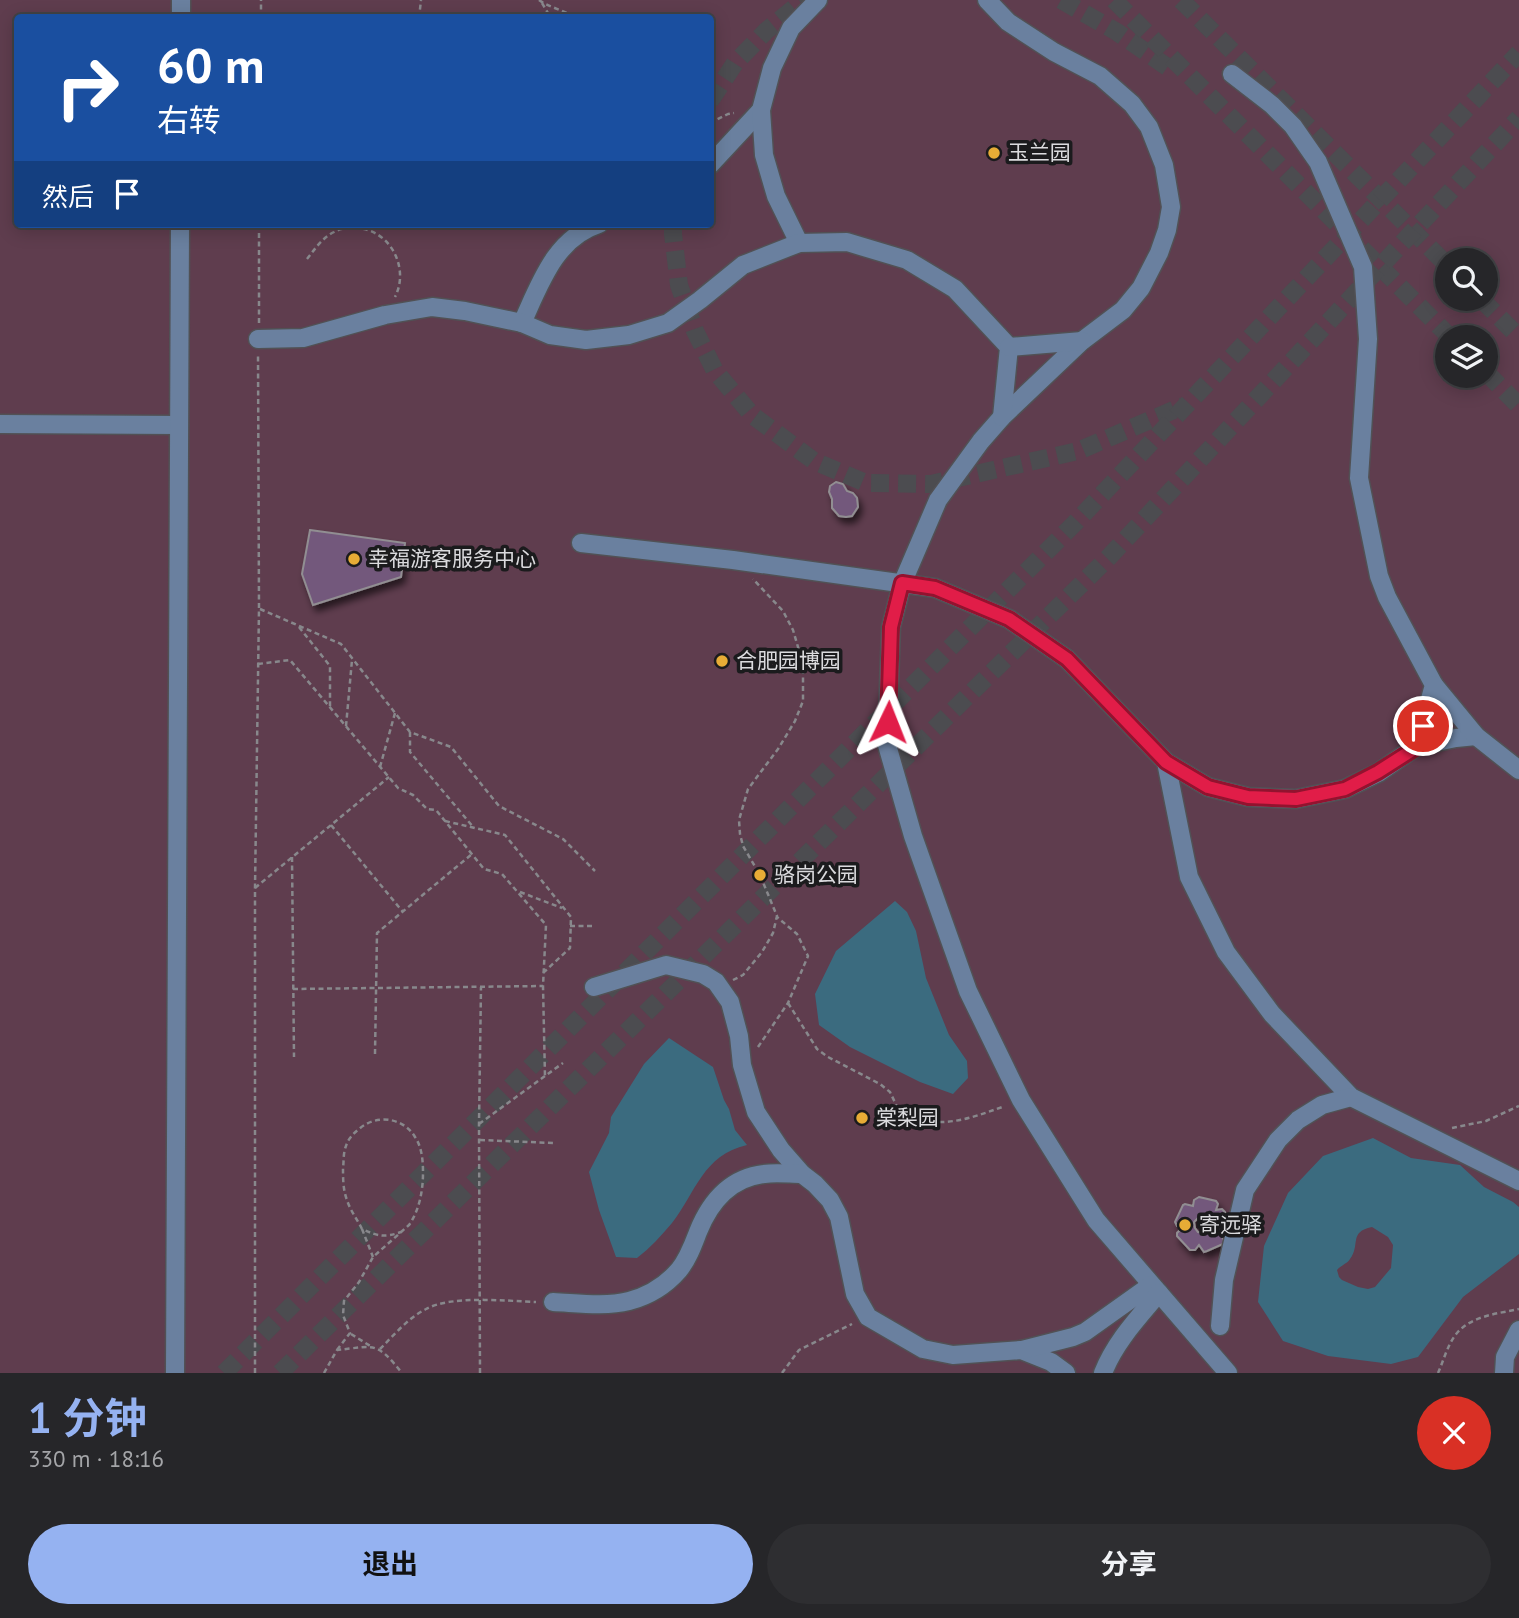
<!DOCTYPE html>
<html lang="zh">
<meta charset="utf-8">
<style>
:root{--surface:#262629;--page:#2e2e31;--text:#f1f3f6;--muted:#a4a5a8;--line:#424346;--accent:#95b2f1}
body{margin:0;font-family:"PT Sans","Noto Sans SC",sans-serif;background:var(--page);color:var(--text);height:100vh;display:flex;flex-direction:column;font-size:26px;white-space:nowrap}
*{box-sizing:border-box;margin:0}
p{font-size:23px;color:var(--muted)}
.icon{flex:none;width:38px;height:38px;fill:none;stroke:currentColor;stroke-width:2;stroke-linecap:round;stroke-linejoin:round}
.map{position:relative;height:1373px;overflow:hidden}
.sheet{display:flex;flex-direction:column;background:var(--surface);flex:1}
.sheet>*{flex:none}
.banner{position:absolute;left:14px;top:14px;width:700px;height:214px;border-radius:7px;box-shadow:0 4px 18px #0003,0 0 0 2px var(--line);background:#1a4fa0;color:#fff;overflow:hidden}
.buttons{position:absolute;left:1435px;top:248px;display:grid;gap:14px}
.buttons a{display:grid;place-items:center;width:63px;height:63px;border-radius:50%;background:var(--surface);box-shadow:0 4px 18px #0003,0 0 0 2px var(--line);font-size:35px}
.pin{position:absolute;display:grid;place-items:center;width:60px;height:60px;color:#fff;margin:-30px;border:4px solid #fff;border-radius:50%;box-shadow:0 2px 7px #0007}
.me{position:absolute;width:77px;margin:-38px;rotate:2deg;stroke-linejoin:round;filter:drop-shadow(0 0 5px #0008)}
.turn{display:flex;align-items:center;gap:24px;height:147px;padding:0 28px;font-size:32px}
.turn .icon{width:91px;height:91px;stroke-width:2.5}
.turn b{display:block;font-size:49px;line-height:60px}
.then{display:flex;align-items:center;height:66px;padding:0 28px;background:#0003;gap:14px;font-size:26px}
.round{display:grid;place-items:center;flex:none;width:74px;height:74px;border-radius:37px;background:var(--page)}
.headline{display:flex;align-items:center;justify-content:space-between;height:119px;padding:0 28px}
h1{font-size:42px;font-weight:700;line-height:52px;color:var(--accent)}
.cta{display:flex;gap:14px;margin-top:auto;padding:14px 28px}
.cta a{flex:1;height:80px;border-radius:42px;background:var(--accent);color:#111;font-size:28px;font-weight:700;line-height:80px;text-align:center}
.cta a+a{background:var(--page);color:var(--text)}
.map>svg:first-child{display:block}
.green{fill:#5f3d4e;fill-rule:evenodd}
.water{fill:#3b6b7f;fill-rule:evenodd}
.building{fill:#73597b;stroke:#918e92;stroke-width:2;fill-rule:evenodd;filter:url(#shadow)}
.lines{fill:none;stroke-linecap:round;stroke-linejoin:round}
.major-tunnel{stroke:#4c4c50;stroke-width:18;stroke-dasharray:18 9;stroke-linecap:butt}
.minor-casing{stroke:#515155;stroke-width:21}
.path{stroke:#88888c;stroke-width:2.5;stroke-dasharray:5 3.5;stroke-linecap:butt}
.minor{stroke:#6a809f;stroke-width:18}
.route-casing{stroke:#92132f;stroke-width:18}
.route{stroke:#e11d48;stroke-width:12}
.poi-dot{fill:#e7ac36;stroke:#1b1b1d;stroke-width:2.5}
.labels{text-anchor:middle;stroke-width:7;stroke-linejoin:round;paint-order:stroke}
.poi-label{font-size:21px;fill:#dbdbde;stroke:#1b1b1d;text-anchor:start}
</style>
<div class="map">
<svg width="1519" height="1373" viewBox="0 0 1519 1373">
<defs>
<filter id="shadow"><feDropShadow dx="3.5" dy="6" stdDeviation="3.5" flood-color="#0009"/></filter>
</defs>
<rect width="100%" height="100%" fill="#333337"/>
<path class="green" d="M0 0H1519V1373H0ZM18 18H710V224H18ZM1447 261H1486V299H1447ZM1447 338H1486V376H1447Z"/>
<g class="water">
<polygon points="895,901 907,912 916,931 926,978 949,1035 967,1061 968,1078 953,1094 920,1082 850,1047 819,1025 815,994 836,951"/>
<path d="M669 1038 713 1067 724 1100 729 1109 735 1130 747 1145C703 1155 696 1192 672 1223 661 1236 650 1248 637 1258L616 1257 599 1210 589 1172 609 1133 611 1117 644 1064Z"/>
<path d="M1373 1138 1411 1158 1460 1165 1484 1187 1513 1202 1519 1207V1254L1463 1297 1418 1357 1391 1364 1328 1356 1283 1341 1258 1302 1264 1246 1288 1193 1323 1156ZM1372 1227 1388 1237 1393 1245 1391 1268 1375 1287 1368 1289 1358 1287 1342 1280 1339 1277 1337 1270C1341 1265 1347 1264 1350 1259 1361 1245 1348 1232 1372 1227Z"/>
</g>
<g class="building">
<polygon points="836,482 843,484 847,491 853,493 857,498 858,507 852,516 846,517 839,516 832,508 832,499 829,492 830,486"/>
<polygon points="310,530 405,543 401,577 313,605 302,574"/>
<path d="M1199 1197 1216 1201 1218 1204 1216 1210 1222 1209 1225 1212 1229 1224 1226 1233 1221 1234 1224 1241 1223 1244 1207 1251 1204 1252 1199 1245 1195 1250H1190L1177 1236V1233L1182 1228 1177 1226 1175 1222 1183 1205 1185 1204 1193 1206 1194 1200ZM1200 1216H1205L1211 1222V1228L1204 1233 1198 1232 1195 1228 1194 1222Z"/>
</g>
<g class="lines">
<g class="major-tunnel">
<polyline points="1061,0 1117,32 1173,71"/>
<polyline points="1114,0 1451,338"/>
<polyline points="1181,0 1447,265"/>
<polyline points="710,101 735,63 766,31 804,0"/>
<polyline points="673,224 673,234 679,285 695,331 715,371 752,415 814,461 866,483 931,484 1078,451 1183,406"/>
<polyline points="1481,299 1519,337"/>
<polyline points="1486,372 1519,406"/>
<polyline points="224,1373 1075,523 1519,53"/>
<polyline points="280,1373 1109,557 1519,118"/>
</g>
<g class="minor-casing">
<g id="minor">
<polyline points="987,0 1008,22 1054,52 1100,76 1132,104 1149,127 1164,165 1171,207 1167,230 1159,253 1141,288 1123,310 1082,341 1002,417 981,441 938,500 902,584 891,627 887,745 913,836 968,991 1021,1100 1096,1220 1228,1373"/>
<polyline points="181,18 181,0"/>
<polyline points="1232,74 1272,105 1293,126 1318,162 1363,267 1368,339 1359,478 1379,576 1387,597 1434,685 1417,746"/>
<polyline points="710,165 761,110"/>
<polyline points="799,243 776,196 764,155 761,110 772,68 791,28 818,0"/>
<path d="M522 323C540 284 555 238 599 224"/>
<polyline points="258,339 303,338 385,315 432,307 465,311 522,323 550,335 586,340 629,335 668,323 700,300 743,265 799,243 847,242 907,260 955,289 1009,347 1002,417"/>
<polyline points="1009,347 1082,341"/>
<polyline points="0,424 179,425"/>
<polyline points="581,543 733,560 935,588 1009,619 1067,659 1166,762 1208,787 1248,797 1296,799 1345,789 1378,773 1417,746 1456,738 1476,736"/>
<polyline points="1434,685 1476,736 1519,770"/>
<polyline points="1166,762 1189,877 1226,952 1272,1014 1351,1097 1519,1181"/>
<polyline points="594,987 666,965 703,974 716,982 730,1002 739,1036 742,1065 756,1112 781,1150 802,1174 815,1184 830,1200 839,1217 855,1294 868,1317 923,1349 953,1355 1021,1350 1051,1362 1066,1373"/>
<path d="M553 1302C577 1303 605 1307 629 1301 648 1296 666 1285 679 1270 688 1259 693 1245 698 1232 710 1202 730 1178 764 1174 776 1172 790 1174 802 1174"/>
<polyline points="1220,1326 1224,1280 1245,1190 1278,1140 1298,1120 1322,1105 1351,1097"/>
<polyline points="1022,1350 1073,1337 1085,1332 1151,1285"/>
<polyline points="175,1373 180,224"/>
<path d="M1103 1373C1115 1342 1138 1318 1159 1293"/>
<polyline points="1504,1373 1505,1357 1519,1330"/>
</g>
</g>
<g class="path">
<path d="M539 0C550 8 564 10 576 18"/>
<polyline points="542,3 551,18"/>
<polyline points="261,18 261,0"/>
<polyline points="419,18 421,0"/>
<polyline points="710,123 728,114 734,113"/>
<path d="M307 259C315 249 322 238 334 232 341 228 348 228 356 228 390 229 410 268 395 297"/>
<polyline points="259,323 259,224"/>
<polyline points="260,609 341,644 410,732 451,747 499,806 563,839 595,871"/>
<polyline points="299,627 330,666 330,707"/>
<polyline points="258,664 290,660 398,788 413,795 427,809 436,810 484,869 502,874 546,925 543,986 545,1077"/>
<polyline points="346,726 352,660"/>
<polyline points="410,732 410,752 474,828"/>
<polyline points="380,767 395,713"/>
<polyline points="445,821 505,835 571,917 570,948 543,973"/>
<polyline points="331,825 403,912"/>
<polyline points="292,857 294,1057"/>
<polyline points="255,888 389,777"/>
<polyline points="520,892 562,908"/>
<polyline points="570,926 595,926"/>
<polyline points="733,980 743,975 762,952 773,933 777,916 760,875 743,846 740,834 739,820 748,789 778,749 795,721 803,701 803,664 793,630 783,611 753,579"/>
<polyline points="293,989 543,986"/>
<path d="M788 1003 817 1049 828 1057 880 1084 890 1092 901 1115C942 1129 966 1120 1005 1106"/>
<polyline points="758,1047 788,1003 808,956 797,934 777,917"/>
<polyline points="375,1054 377,933 472,854"/>
<polyline points="479,1124 563,1063"/>
<polyline points="1452,1128 1486,1121 1519,1106"/>
<polyline points="480,1140 553,1143"/>
<polyline points="362,1229 373,1257"/>
<polyline points="351,1334 372,1347"/>
<path d="M380 1349C394 1335 408 1318 426 1309 452 1295 506 1301 536 1302"/>
<path d="M337 1350 350 1333 343 1315 344 1301 359 1282 373 1257 409 1225C419 1211 423 1191 423 1173 423 1161 422 1147 415 1137 403 1117 376 1114 359 1129 353 1134 348 1139 346 1146 343 1153 344 1161 343 1168 343 1178 343 1190 347 1200 350 1210 357 1219 362 1229 377 1236 385 1238 401 1232"/>
<polyline points="255,1373 255,888 259,608 258,354"/>
<path d="M324 1373 337 1350C376 1346 376 1341 402 1373"/>
<polyline points="480,1373 479,1124 481,987"/>
<polyline points="782,1373 799,1350 852,1324"/>
<path d="M1438 1373C1443 1362 1447 1347 1454 1337 1468 1316 1496 1314 1519 1309"/>
</g>
<use href="#minor" class="minor"/>
</g>
<g class="lines">
<g class="route-casing">
<polyline id="route" points="888,722 891,627 902,583 935,588 1009,619 1067,659 1166,762 1208,787 1248,797 1296,799 1345,789 1378,772 1417,747 1423,726"/>
</g>
<use href="#route" class="route"/>
</g>
<g class="poi-dot">
<circle cx="994" cy="153" r="7"/>
<circle cx="354" cy="559" r="7"/>
<circle cx="722" cy="661" r="7"/>
<circle cx="760" cy="875" r="7"/>
<circle cx="862" cy="1118" r="7"/>
<circle cx="1185" cy="1225" r="7"/>
</g>
<g class="labels">
<g class="poi-label">
<text x="1008" y="160">玉兰园</text>
<text x="368" y="566">幸福游客服务中心</text>
<text x="736" y="668">合肥园博园</text>
<text x="774" y="882">骆岗公园</text>
<text x="876" y="1125">棠梨园</text>
<text x="1199" y="1232">寄远驿</text>
</g>
</g>
</svg>
<div class="buttons">
<a><svg class="icon" aria-label="search" viewBox="0 0 24 24"><circle cx="10" cy="10" r="6"/><path d="M15 15l6 6"/></svg></a>
<a><svg class="icon" aria-label="layers" viewBox="0 0 24 24"><path d="M12 4l9 5-9 5-9-5zM3 14l9 5 9-5"/></svg></a>
</div>
<div class="pin" style="left:1423px;top:726px;background:#d93025"><svg class="icon" aria-label="arrive" viewBox="0 0 24 24"><path d="M6 21V4h12l-3 4 3 4H6"/></svg></div>
<svg class="me" style="left:888px;top:722px" viewBox="-20 -20 40 40"><path d="M0-17L14 15 0 8-14 15z" fill="#e11d48" stroke="#fff" stroke-width="4"/></svg>
<div class="banner">
<div class="turn"><svg class="icon" aria-label="right" viewBox="0 0 24 24"><path d="M7 20v-9h11M14 6l5 5-5 5"/></svg><div><b>60 m</b>右转</div></div>
<div class="then">然后<svg class="icon" aria-label="arrive" viewBox="0 0 24 24"><path d="M6 21V4h12l-3 4 3 4H6"/></svg></div>
</div>
</div>
<section class="sheet">
<div class="headline"><div><h1>1 分钟</h1><p>330 m · 18:16</p></div><a class="round" style="background:#d93025;color:#fff"><svg class="icon" aria-label="close" viewBox="0 0 24 24"><path d="M6 6l12 12M18 6L6 18"/></svg></a></div>
<div class="cta"><a>退出</a><a>分享</a></div>
</section>
